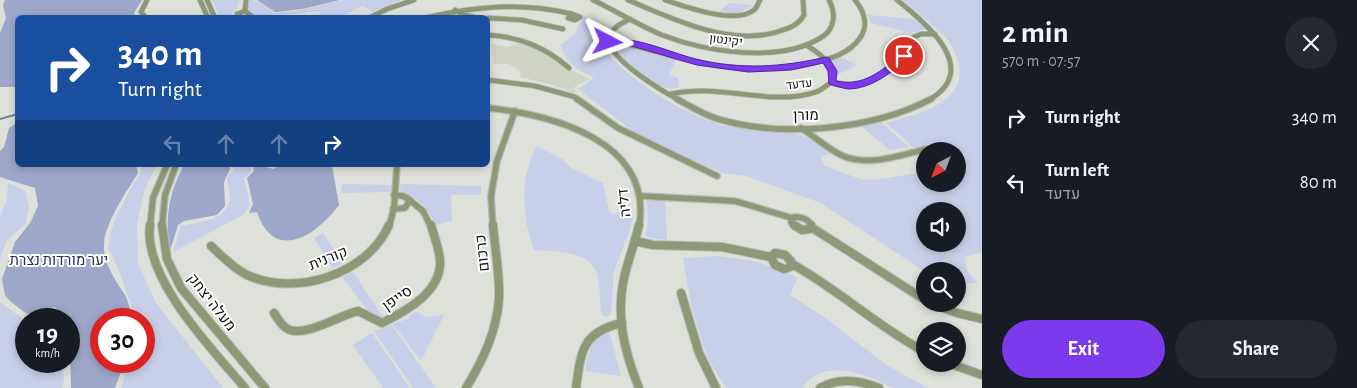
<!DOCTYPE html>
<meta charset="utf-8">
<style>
:root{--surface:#171b24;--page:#242831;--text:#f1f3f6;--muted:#9ea1a6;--accent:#7c3aed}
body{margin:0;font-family:"Alegreya Sans",Heebo,sans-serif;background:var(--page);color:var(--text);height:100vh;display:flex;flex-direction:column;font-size:19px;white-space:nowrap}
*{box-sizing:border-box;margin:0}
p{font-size:16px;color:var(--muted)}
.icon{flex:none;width:28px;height:28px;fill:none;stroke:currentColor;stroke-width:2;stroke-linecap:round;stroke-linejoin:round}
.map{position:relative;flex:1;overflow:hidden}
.details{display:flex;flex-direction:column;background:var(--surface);width:375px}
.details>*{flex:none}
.top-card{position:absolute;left:15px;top:15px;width:475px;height:152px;border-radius:8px;box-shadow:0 2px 8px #0003;background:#1a4fa0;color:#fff;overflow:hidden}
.needle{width:32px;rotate:222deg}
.tools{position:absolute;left:916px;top:142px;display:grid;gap:10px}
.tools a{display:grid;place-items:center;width:50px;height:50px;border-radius:50%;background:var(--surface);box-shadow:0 2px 8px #0003;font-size:25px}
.speed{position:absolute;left:15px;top:308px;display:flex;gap:10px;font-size:25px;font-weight:700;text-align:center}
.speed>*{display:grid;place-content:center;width:65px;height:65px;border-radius:50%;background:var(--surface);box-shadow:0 2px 8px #0003;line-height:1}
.speed small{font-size:12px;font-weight:400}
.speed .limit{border:8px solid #d22;background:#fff;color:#111}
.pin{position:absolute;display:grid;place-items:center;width:42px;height:42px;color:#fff;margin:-21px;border:2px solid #fff;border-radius:50%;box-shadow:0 1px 5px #0007}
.me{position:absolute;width:55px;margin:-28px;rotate:94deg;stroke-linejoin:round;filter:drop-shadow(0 0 4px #0008)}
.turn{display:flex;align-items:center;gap:18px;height:105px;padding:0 20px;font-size:22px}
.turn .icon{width:65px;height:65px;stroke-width:2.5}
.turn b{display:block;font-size:35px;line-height:42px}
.lanes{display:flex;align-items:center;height:48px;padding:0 20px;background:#0003;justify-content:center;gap:25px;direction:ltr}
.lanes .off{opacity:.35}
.round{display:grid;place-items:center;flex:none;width:52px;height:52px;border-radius:26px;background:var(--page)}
.overview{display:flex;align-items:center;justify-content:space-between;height:85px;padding:0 20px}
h1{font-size:30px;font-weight:600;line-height:38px}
.button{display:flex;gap:10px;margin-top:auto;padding:10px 20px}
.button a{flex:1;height:58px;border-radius:30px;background:var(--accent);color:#fff;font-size:20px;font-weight:600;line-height:58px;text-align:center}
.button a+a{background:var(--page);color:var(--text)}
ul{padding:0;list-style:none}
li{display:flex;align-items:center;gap:15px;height:65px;padding:0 20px}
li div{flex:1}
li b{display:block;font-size:19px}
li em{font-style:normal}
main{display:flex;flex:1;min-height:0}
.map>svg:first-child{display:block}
.built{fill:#d0d4c7}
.green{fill:#c8cfe8;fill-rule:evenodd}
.forest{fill:#9ea7c9}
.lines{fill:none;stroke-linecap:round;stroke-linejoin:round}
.stream{stroke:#797f96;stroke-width:2}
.minor-far2-casing{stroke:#b9bbb6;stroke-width:6}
.minor-far1-casing{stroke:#b9bbb6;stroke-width:8}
.minor-casing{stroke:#b9bbb6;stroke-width:10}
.minor-far2{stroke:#8d9876;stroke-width:4.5}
.minor-far1{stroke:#8d9876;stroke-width:5.5}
.minor{stroke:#8d9876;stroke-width:8}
.route{fill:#7c3aed;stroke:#51269a}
.labels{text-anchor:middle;stroke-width:4;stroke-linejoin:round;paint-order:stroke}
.far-street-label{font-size:12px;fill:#111210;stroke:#fff}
.street-label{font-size:15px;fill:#111210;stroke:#fff}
.park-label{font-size:15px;fill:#29315e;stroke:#fff}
</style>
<main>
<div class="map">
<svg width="982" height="388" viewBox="0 0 982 388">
<rect width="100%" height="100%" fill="#dee0da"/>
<polygon class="built" points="522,43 559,60 566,67 589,79 573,88 576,92 573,93 553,85 520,77 521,72 509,64 494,64 491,44 506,47"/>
<g class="green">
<path d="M212 0H240C239 7 236 8 232 13V17H220Z"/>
<path d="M249 0C257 0 269 7 273 13L297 11 343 0H402L372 12 363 6 338 18 321 17 319 11 284 15 282 17C268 17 254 21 247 7Z"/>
<path d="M903 0H982V252L964 257 967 270 978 284 958 282V271H927L921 269 821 203 746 176 722 173 639 136 578 89 594 78C575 68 569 66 560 45L575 34 583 16 606 26 602 47C625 78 684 115 722 125 747 130 774 127 798 134 810 138 821 146 832 153L821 157 825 166 860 179 873 180 925 172V184H958V151H925V158L886 123C914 115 966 105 959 65 957 56 952 45 946 38 933 24 917 12 903 0ZM925 211H958V244H925Z"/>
<polygon points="732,3 754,5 740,12 718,13 728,4"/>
<polygon points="868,15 914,19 926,29 911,33 871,23"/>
<path d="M616 43 642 48 676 60 669 75 678 78 679 87C675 88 671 89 667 88 652 85 621 60 615 46Z"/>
<polygon points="840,57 857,65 837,75 831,61"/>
<polygon points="880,121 909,147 890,150 861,126"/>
<path d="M537 146 562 159 573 169 603 183 609 211 612 214 620 212 633 214C631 234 621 250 615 269 611 285 614 300 610 315L606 317 601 314C600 301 600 286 597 274 589 249 554 252 534 250 522 216 519 179 537 146Z"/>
<polygon points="141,165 157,165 145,188 137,223 138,264 156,303 223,388 121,388 129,361 144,361 144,319 133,319 133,310 119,271 108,247 113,225 127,195 141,172"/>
<path d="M232 165H252L250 172 244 179 250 205 243 215 173 252 181 226C198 222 228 221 230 198 230 192 228 184 227 178L234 169Z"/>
<polygon points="8,183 26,191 29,207 26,223 6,242 0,259 0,216 7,199"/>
<polygon points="342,184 393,185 392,192 341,193"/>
<path d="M401 184 481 186V195H451L452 221 435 225C430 208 416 196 399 190Z"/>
<polygon points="647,201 665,201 667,240 650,238 645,235 648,224"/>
<polygon points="323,233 343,263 333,268 314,238"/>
<path d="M719 256 758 262 798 278 790 295 821 315 888 366 928 388C918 388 907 388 897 388 889 387 880 381 872 378 846 369 820 363 802 388H726L708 359 692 310 683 258Z"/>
<polygon points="353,272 383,317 375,318 370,314 342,277"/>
<polygon points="0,302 23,319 26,319 26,361 62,361 64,379 62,388 0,388"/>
<polygon points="415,311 427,317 444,315 421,361 393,324 407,319"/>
<polygon points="392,325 436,388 413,388 374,331"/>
<polygon points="372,333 410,388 383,388 353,345"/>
<path d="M610 334 621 376 585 371C588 355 591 335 610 334Z"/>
</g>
<g class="forest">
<polygon points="5,0 142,0 134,13 135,17 18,18 17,87 0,87 0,33 6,18 3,5"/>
<polygon points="257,0 340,0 303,9 275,12"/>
<path d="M17 123 18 165H136L138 173C128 189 105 223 104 243 103 254 108 267 113 276 124 296 129 295 131 319H101V361H125L115 388H71L69 319H64L55 307 27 314 10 301 5 295 2 279 15 242 30 223 38 206 35 188 0 177V151L4 147 9 128Z"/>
<path d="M184 165H229L230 169 224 182 225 206 217 215 184 221 178 225 170 251C165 218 168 195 184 165Z"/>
<path d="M255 165 274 169 278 165H332L339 205C316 236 274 263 257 212L249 213 253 204 247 178 253 172Z"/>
</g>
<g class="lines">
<polyline class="stream" points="0,119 18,114"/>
<g class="minor-far2-casing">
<g id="minor-far2">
<polyline points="200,0 208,18"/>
<polyline points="207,0 215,18"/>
<path d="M593 0C616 11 638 25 662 35 706 52 780 64 822 37 835 29 836 13 829 0"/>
<path d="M628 0C673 19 733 49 783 30 792 27 799 24 804 15L803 0"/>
<path d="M665 0C686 7 735 25 754 10 757 8 758 3 760 0"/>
<path d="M897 0C926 23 982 69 929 100"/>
<polyline points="455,10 464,15 478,18"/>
<polyline points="245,11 254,18"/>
<polyline points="245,11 246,0"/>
<polygon points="572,14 580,17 575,20 568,18"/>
<polyline points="146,18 141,12 147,0"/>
<polyline points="238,18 237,14 245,11"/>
<polyline points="369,18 387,9 414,0"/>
<path d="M425 18C475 6 522 2 572 14"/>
<polyline points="451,18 454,17"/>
<polyline points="488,18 522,20 563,29"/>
<path d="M630 19C622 23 609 29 609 40 610 60 662 91 679 100"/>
<path d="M488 35C520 37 545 47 569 68"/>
<path d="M609 41C632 44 653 51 675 57 721 69 768 74 814 63 830 59 850 53 860 38 869 25 864 11 855 0"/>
<path d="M806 45C821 54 833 63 832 82"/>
<polyline points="488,80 535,86 575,97 579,100"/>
<path d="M671 94C719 83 771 107 816 92 822 90 827 85 832 82L855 86 877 77 904 56 914 37 921 34H935"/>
</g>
</g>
<g class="minor-far1-casing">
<g id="minor-far1">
<polyline points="577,99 618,128 717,176"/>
<path d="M677 99C690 106 704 115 718 119 782 138 872 130 931 99"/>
<path d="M488 108C553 115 654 141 639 227"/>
<path d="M801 128C815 137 828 149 843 156 870 167 900 155 927 149"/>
<polyline points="640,196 735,201 792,218"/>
<polyline points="407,198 423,211 431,227"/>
<polyline points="393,209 405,208 410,200 403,196 394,195"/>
<polyline points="150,227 153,198 167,165"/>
<polyline points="162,227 165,195 176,165"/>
<polyline points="389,227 394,208 397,165"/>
<polyline points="493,227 491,196 497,161 515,111"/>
<path d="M795 227 791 222 794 217C801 217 810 219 811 227"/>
</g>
</g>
<g class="minor-casing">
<g id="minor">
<path d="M150 225C143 279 213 350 245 388"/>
<polyline points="162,225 167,259 181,288 265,388"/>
<polyline points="794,225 802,230 810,229 811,225"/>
<polyline points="811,227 925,300"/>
<polyline points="635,241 653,245 722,247 771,257"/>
<path d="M211 246C222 256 233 268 247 275 295 297 367 275 389 225"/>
<polygon points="775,253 785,255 791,261 790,267 784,269 775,265 771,257"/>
<path d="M792 264C839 290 878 327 925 352"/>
<polyline points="681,293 699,353 716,388"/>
<polyline points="933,304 957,313 982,319"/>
<path d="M274 313C278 319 283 328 290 330 307 336 341 315 358 311L382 323C406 311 442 292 440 260 439 248 434 236 431 225"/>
<polyline points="951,364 982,375"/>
<path d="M466 388C483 360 497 331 499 298 500 275 495 249 493 225"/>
<path d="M576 388C581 351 582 332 622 323"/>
<path d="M639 388C624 351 615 314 625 274 629 258 635 242 639 225"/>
<path d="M820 388C839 377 859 380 879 388"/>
</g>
</g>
<use href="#minor-far2" class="minor-far2"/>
<use href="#minor-far1" class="minor-far1"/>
<use href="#minor" class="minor"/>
</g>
<path class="route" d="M606 40C635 35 668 52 696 59 740 70 783 67 826 57L829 58 837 71 836 81C863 87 882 71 901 54L908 56C894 72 871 89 848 89 842 88 834 86 829 84L828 71 823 63 791 70 748 72 697 65 632 46 606 44Z"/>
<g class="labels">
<g class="far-street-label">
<text transform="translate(726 40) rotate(7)" y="4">יקינטון</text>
<text transform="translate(799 84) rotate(-7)" y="4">עדעד</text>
</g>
<g class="street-label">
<text transform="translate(806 115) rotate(-1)" y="5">מורן</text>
<text transform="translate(624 203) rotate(-96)" y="5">דליה</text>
<text transform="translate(482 253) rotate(-96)" y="5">כרכום</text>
<text transform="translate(328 258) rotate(-22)" y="5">קורנית</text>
<text transform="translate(397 298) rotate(-34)" y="5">סייפן</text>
<text transform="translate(212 302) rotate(52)" y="5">מעלה יצחק</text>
</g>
<g class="park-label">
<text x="59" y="265">יער מורדות נצרת</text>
</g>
</g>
</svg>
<div class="tools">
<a><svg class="needle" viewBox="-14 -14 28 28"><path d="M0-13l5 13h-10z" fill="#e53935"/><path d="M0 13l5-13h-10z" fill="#9ea1a6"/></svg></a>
<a><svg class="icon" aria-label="sound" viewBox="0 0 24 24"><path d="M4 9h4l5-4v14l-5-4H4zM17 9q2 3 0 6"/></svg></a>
<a><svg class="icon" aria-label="search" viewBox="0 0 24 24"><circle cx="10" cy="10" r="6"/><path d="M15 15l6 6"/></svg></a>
<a><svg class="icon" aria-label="layers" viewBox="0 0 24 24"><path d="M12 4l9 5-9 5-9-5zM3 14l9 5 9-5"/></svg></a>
</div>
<div class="speed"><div>19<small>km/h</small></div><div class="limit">30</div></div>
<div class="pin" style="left:904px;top:56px;background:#d93025"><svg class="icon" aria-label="arrive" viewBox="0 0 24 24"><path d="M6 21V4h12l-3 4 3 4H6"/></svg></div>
<svg class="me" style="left:608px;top:42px" viewBox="-20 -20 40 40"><path d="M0-17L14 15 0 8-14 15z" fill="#7c3aed" stroke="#fff" stroke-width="4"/></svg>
<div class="top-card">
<div class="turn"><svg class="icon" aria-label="right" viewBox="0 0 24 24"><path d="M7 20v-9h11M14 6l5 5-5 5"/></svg><div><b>340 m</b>Turn right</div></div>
<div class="lanes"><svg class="icon off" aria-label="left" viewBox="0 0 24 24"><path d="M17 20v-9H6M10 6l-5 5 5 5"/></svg><svg class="icon off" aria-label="ahead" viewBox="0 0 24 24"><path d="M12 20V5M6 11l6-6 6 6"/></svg><svg class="icon off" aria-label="ahead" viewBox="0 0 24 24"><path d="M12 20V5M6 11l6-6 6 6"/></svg><svg class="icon" aria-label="right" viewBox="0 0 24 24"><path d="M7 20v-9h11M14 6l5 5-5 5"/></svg></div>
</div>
</div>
<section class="details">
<div class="overview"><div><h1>2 min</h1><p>570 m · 07:57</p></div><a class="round"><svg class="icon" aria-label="close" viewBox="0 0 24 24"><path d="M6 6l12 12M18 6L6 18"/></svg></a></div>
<ul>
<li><svg class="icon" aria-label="right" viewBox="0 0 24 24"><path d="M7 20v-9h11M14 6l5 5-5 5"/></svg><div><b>Turn right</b></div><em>340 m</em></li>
<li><svg class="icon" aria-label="left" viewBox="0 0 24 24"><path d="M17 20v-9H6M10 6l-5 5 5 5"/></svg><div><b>Turn left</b><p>עדעד</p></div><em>80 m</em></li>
</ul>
<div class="button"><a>Exit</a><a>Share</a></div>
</section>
</main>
